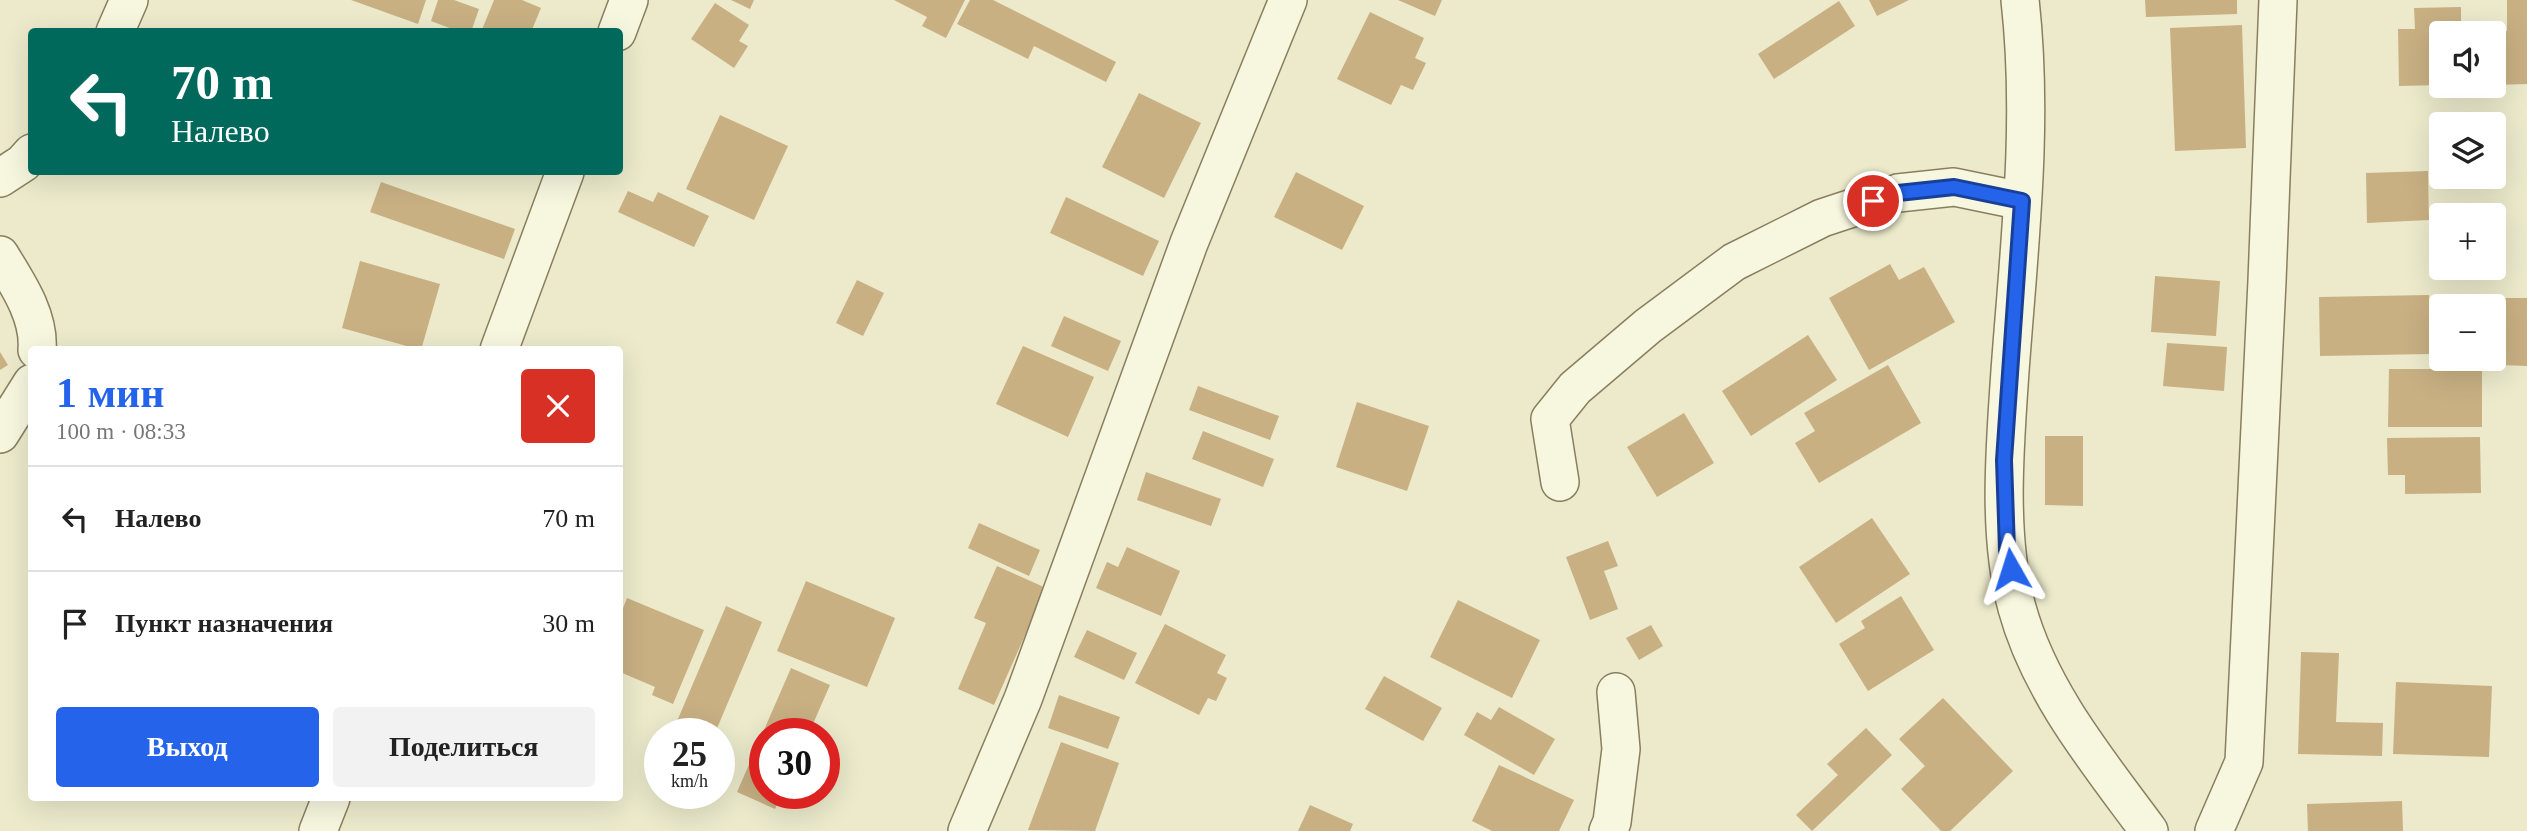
<!DOCTYPE html>
<html lang="ru">
<meta charset="utf-8">
<style>
:root{--surface:#fff;--page:#f2f2f2;--text:#222;--muted:#767676;--line:#e0e0e0;--accent:#2563eb}
body{margin:0;font-family:Georgia,serif;background:var(--page);color:var(--text);height:100vh;display:flex;flex-direction:column;font-size:26px;white-space:nowrap}
*{box-sizing:border-box;margin:0}
p{font-size:23px;color:var(--muted)}
.icon{flex:none;width:38px;height:38px;fill:none;stroke:currentColor;stroke-width:2;stroke-linecap:round;stroke-linejoin:round}
.map{position:relative;flex:1;overflow:hidden}
.panel{position:absolute;left:28px;top:346px;width:595px;height:455px;display:flex;flex-direction:column;background:var(--surface);border-radius:7px;box-shadow:0 7px 28px #0002}
.panel>*{flex:none}
.hud{position:absolute;left:28px;top:28px;width:595px;height:147px;border-radius:7px;box-shadow:0 7px 28px #0002;background:#00695c;color:#fff;overflow:hidden}
.controls{position:absolute;left:2429px;top:21px;display:grid;gap:14px}
.controls a{display:grid;place-items:center;width:77px;height:77px;border-radius:7px;background:var(--surface);box-shadow:0 7px 28px #0002;font-size:35px}
.speed{position:absolute;left:644px;top:718px;display:flex;gap:14px;font-size:35px;font-weight:700;text-align:center}
.speed>*{display:grid;place-content:center;width:91px;height:91px;border-radius:50%;background:var(--surface);box-shadow:0 7px 28px #0002;line-height:1}
.speed small{font-size:18px;font-weight:400}
.speed .limit{border:10px solid #d22;background:#fff;color:#111}
.pin{position:absolute;display:grid;place-items:center;width:60px;height:60px;color:#fff;margin:-30px;border:4px solid #fff;border-radius:50%;box-shadow:0 2px 7px #0007}
.me{position:absolute;width:77px;margin:-38px;rotate:354deg;stroke-linejoin:round;filter:drop-shadow(0 0 5px #0008)}
.turn{display:flex;align-items:center;gap:24px;height:147px;padding:0 28px;font-size:32px}
.turn .icon{width:91px;height:91px;stroke-width:2.5}
.turn b{display:block;font-size:49px;line-height:60px}
.round{display:grid;place-items:center;flex:none;width:74px;height:74px;border-radius:7px;background:var(--page)}
.summary{display:flex;align-items:center;justify-content:space-between;height:119px;padding:0 28px}
h1{font-size:42px;font-weight:700;line-height:52px;color:var(--accent)}
.primary-button{display:flex;gap:14px;margin-top:auto;padding:14px 28px}
.primary-button a{flex:1;height:80px;border-radius:7px;background:var(--accent);color:#fff;font-size:28px;font-weight:700;line-height:80px;text-align:center}
.primary-button a+a{background:var(--page);color:var(--text)}
ul{padding:0;list-style:none}
li{display:flex;align-items:center;gap:21px;height:105px;padding:0 28px;border-top:2px solid var(--line)}
li div{flex:1}
li b{display:block;font-size:26px}
li em{font-style:normal}
.map>svg:first-child{display:block}
.building{fill:#c8b083}
.lines{fill:none;stroke-linecap:round;stroke-linejoin:round}
.minor-casing{stroke:#897f60;stroke-width:40}
.minor{stroke:#f7f6de;stroke-width:37}
.route-casing{stroke:#184099;stroke-width:18}
.route{stroke:#2563eb;stroke-width:12}
</style>
<div class="map">
<svg width="2527" height="831" viewBox="0 0 2527 831">
<rect width="100%" height="100%" fill="#eceacb"/>
<g class="building">
<polygon points="351,0 426,0 418,24"/>
<polygon points="438,0 454,0 479,9 471,32 460,32 431,21"/>
<polygon points="494,0 522,0 541,8 531,32 481,32"/>
<polygon points="731,0 754,0 750,9"/>
<polygon points="894,0 965,0 946,38 922,26 927,17"/>
<polygon points="970,0 993,0 1116,62 1106,82 1034,46 1028,59 957,24"/>
<polygon points="1398,0 1442,0 1435,16"/>
<polygon points="1869,0 1909,0 1877,16"/>
<polygon points="2145,0 2237,0 2237,14 2146,17"/>
<polygon points="2507,0 2527,0 2527,84 2494,85 2494,31 2507,31"/>
<polygon points="1839,1 1855,26 1774,79 1758,54"/>
<polygon points="715,3 749,25 739,41 748,46 734,68 691,39"/>
<polygon points="2461,7 2461,33 2441,33 2441,85 2399,86 2398,29 2415,29 2414,8"/>
<polygon points="1370,12 1424,38 1415,58 1426,63 1413,90 1401,85 1391,105 1337,79"/>
<polygon points="2242,25 2246,148 2175,151 2170,28"/>
<polygon points="1139,93 1201,123 1164,198 1102,167"/>
<polygon points="720,115 788,146 754,220 686,189"/>
<polygon points="2428,171 2429,220 2367,223 2366,173"/>
<polygon points="1296,172 1364,206 1342,250 1274,217"/>
<polygon points="381,182 515,229 504,259 370,212"/>
<polygon points="628,191 653,202 658,192 709,216 694,247 618,212"/>
<polygon points="1066,197 1159,241 1143,276 1050,233"/>
<polygon points="360,261 440,284 421,350 342,328"/>
<polygon points="1890,264 1899,280 1924,267 1955,322 1869,370 1829,298"/>
<polygon points="2155,276 2220,281 2216,336 2151,332"/>
<polygon points="857,280 884,293 863,336 836,323"/>
<polygon points="2429,295 2430,354 2320,356 2319,297"/>
<polygon points="2503,298 2527,298 2527,366 2500,365"/>
<polygon points="1064,316 1121,341 1108,371 1051,346"/>
<polygon points="1808,335 1837,380 1751,436 1722,391"/>
<polygon points="2167,343 2227,347 2224,391 2163,386"/>
<polygon points="1023,346 1094,377 1068,437 996,404"/>
<polygon points="0,352 8,365 0,370"/>
<polygon points="1888,365 1921,423 1819,483 1795,443 1815,431 1804,413"/>
<polygon points="2389,369 2482,369 2482,427 2388,427"/>
<polygon points="1198,386 1279,416 1270,440 1189,410"/>
<polygon points="1357,402 1429,426 1407,491 1336,467"/>
<polygon points="1684,413 1714,463 1657,497 1627,447"/>
<polygon points="1203,431 1274,459 1263,487 1192,459"/>
<polygon points="2045,436 2083,436 2083,506 2045,505"/>
<polygon points="2480,437 2481,493 2405,494 2405,475 2388,475 2387,438"/>
<polygon points="1146,472 1221,499 1211,526 1137,500"/>
<polygon points="1872,518 1910,574 1836,623 1799,567"/>
<polygon points="979,523 1040,550 1029,576 968,548"/>
<polygon points="1608,541 1618,566 1604,571 1618,609 1590,620 1566,557"/>
<polygon points="1127,547 1180,571 1161,616 1096,588 1107,562 1118,567"/>
<polygon points="997,566 1046,588 994,705 958,689 986,623 974,618"/>
<polygon points="806,581 895,618 867,687 777,651"/>
<polygon points="1901,596 1934,650 1868,691 1839,644 1865,628 1861,621"/>
<polygon points="627,598 704,630 673,704 652,695 655,687 620,672 620,616"/>
<polygon points="1458,600 1540,640 1512,698 1430,657"/>
<polygon points="726,606 762,622 715,733 672,733"/>
<polygon points="1165,624 1226,655 1217,673 1227,678 1216,701 1208,698 1199,715 1135,683"/>
<polygon points="1651,625 1663,646 1639,660 1626,638"/>
<polygon points="1087,630 1137,653 1124,680 1074,657"/>
<polygon points="2301,652 2339,653 2336,722 2383,723 2382,756 2298,754"/>
<polygon points="791,668 830,685 809,733 765,733 765,793 783,793 775,809 737,792"/>
<polygon points="1384,676 1442,708 1423,741 1365,709"/>
<polygon points="2396,682 2492,686 2489,757 2393,754"/>
<polygon points="1059,695 1120,717 1108,749 1048,728"/>
<polygon points="1943,698 2013,771 1950,831 1941,831 1901,789 1925,766 1899,739"/>
<polygon points="1499,707 1555,739 1534,775 1464,735 1477,712 1491,720"/>
<polygon points="1866,728 1892,755 1812,831 1796,815 1838,775 1827,764"/>
<polygon points="1061,742 1119,763 1095,831 1028,830"/>
<polygon points="1499,765 1574,800 1559,831 1492,831 1472,821"/>
<polygon points="2402,801 2403,831 2308,831 2307,804"/>
<polygon points="1310,805 1353,824 1350,831 1298,831"/>
</g>
<g class="lines">
<g class="minor-casing">
<g id="minor">
<path d="M2020 0C2034 123 2019 248 2010 371 2005 446 1997 535 2017 608 2040 692 2099 763 2149 831"/>
<polyline points="115,32 129,0"/>
<polyline points="617,32 629,0"/>
<polyline points="0,178 23,163 32,153"/>
<path d="M0 255C17 283 40 316 37 350"/>
<polyline points="499,350 565,172"/>
<polyline points="0,434 32,383"/>
<polyline points="1560,482 1550,419 1575,388 1648,326 1734,262 1822,218 1898,193 1954,187 2022,201"/>
<polyline points="318,831 331,798"/>
<polyline points="967,831 1023,699 1189,243 1288,0"/>
<polyline points="1608,831 1612,822 1621,749 1616,692"/>
<polyline points="2214,831 2244,762 2267,281 2278,0"/>
</g>
</g>
<use href="#minor" class="minor"/>
</g>
<g class="lines">
<g class="route-casing">
<polyline id="route" points="1873,201 1898,193 1954,187 2022,201 2004,460 2007,550 2011,569"/>
</g>
<use href="#route" class="route"/>
</g>
</svg>
<div class="controls">
<a><svg class="icon" aria-label="sound" viewBox="0 0 24 24"><path d="M4 9h4l5-4v14l-5-4H4zM17 9q2 3 0 6"/></svg></a>
<a><svg class="icon" aria-label="layers" viewBox="0 0 24 24"><path d="M12 4l9 5-9 5-9-5zM3 14l9 5 9-5"/></svg></a>
<a>+</a>
<a>−</a>
</div>
<div class="speed"><div>25<small>km/h</small></div><div class="limit">30</div></div>
<div class="pin" style="left:1873px;top:201px;background:#d93025"><svg class="icon" aria-label="arrive" viewBox="0 0 24 24"><path d="M6 21V4h12l-3 4 3 4H6"/></svg></div>
<svg class="me" style="left:2011px;top:569px" viewBox="-20 -20 40 40"><path d="M0-17L14 15 0 8-14 15z" fill="#2563eb" stroke="#fff" stroke-width="4"/></svg>
<div class="hud">
<div class="turn"><svg class="icon" aria-label="left" viewBox="0 0 24 24"><path d="M17 20v-9H6M10 6l-5 5 5 5"/></svg><div><b>70 m</b>Налево</div></div>
</div>
<section class="panel">
<div class="summary"><div><h1>1 мин</h1><p>100 m · 08:33</p></div><a class="round" style="background:#d93025;color:#fff"><svg class="icon" aria-label="close" viewBox="0 0 24 24"><path d="M6 6l12 12M18 6L6 18"/></svg></a></div>
<ul>
<li><svg class="icon" aria-label="left" viewBox="0 0 24 24"><path d="M17 20v-9H6M10 6l-5 5 5 5"/></svg><div><b>Налево</b></div><em>70 m</em></li>
<li><svg class="icon" aria-label="arrive" viewBox="0 0 24 24"><path d="M6 21V4h12l-3 4 3 4H6"/></svg><div><b>Пункт назначения</b></div><em>30 m</em></li>
</ul>
<div class="primary-button"><a>Выход</a><a>Поделиться</a></div>
</section>
</div>
